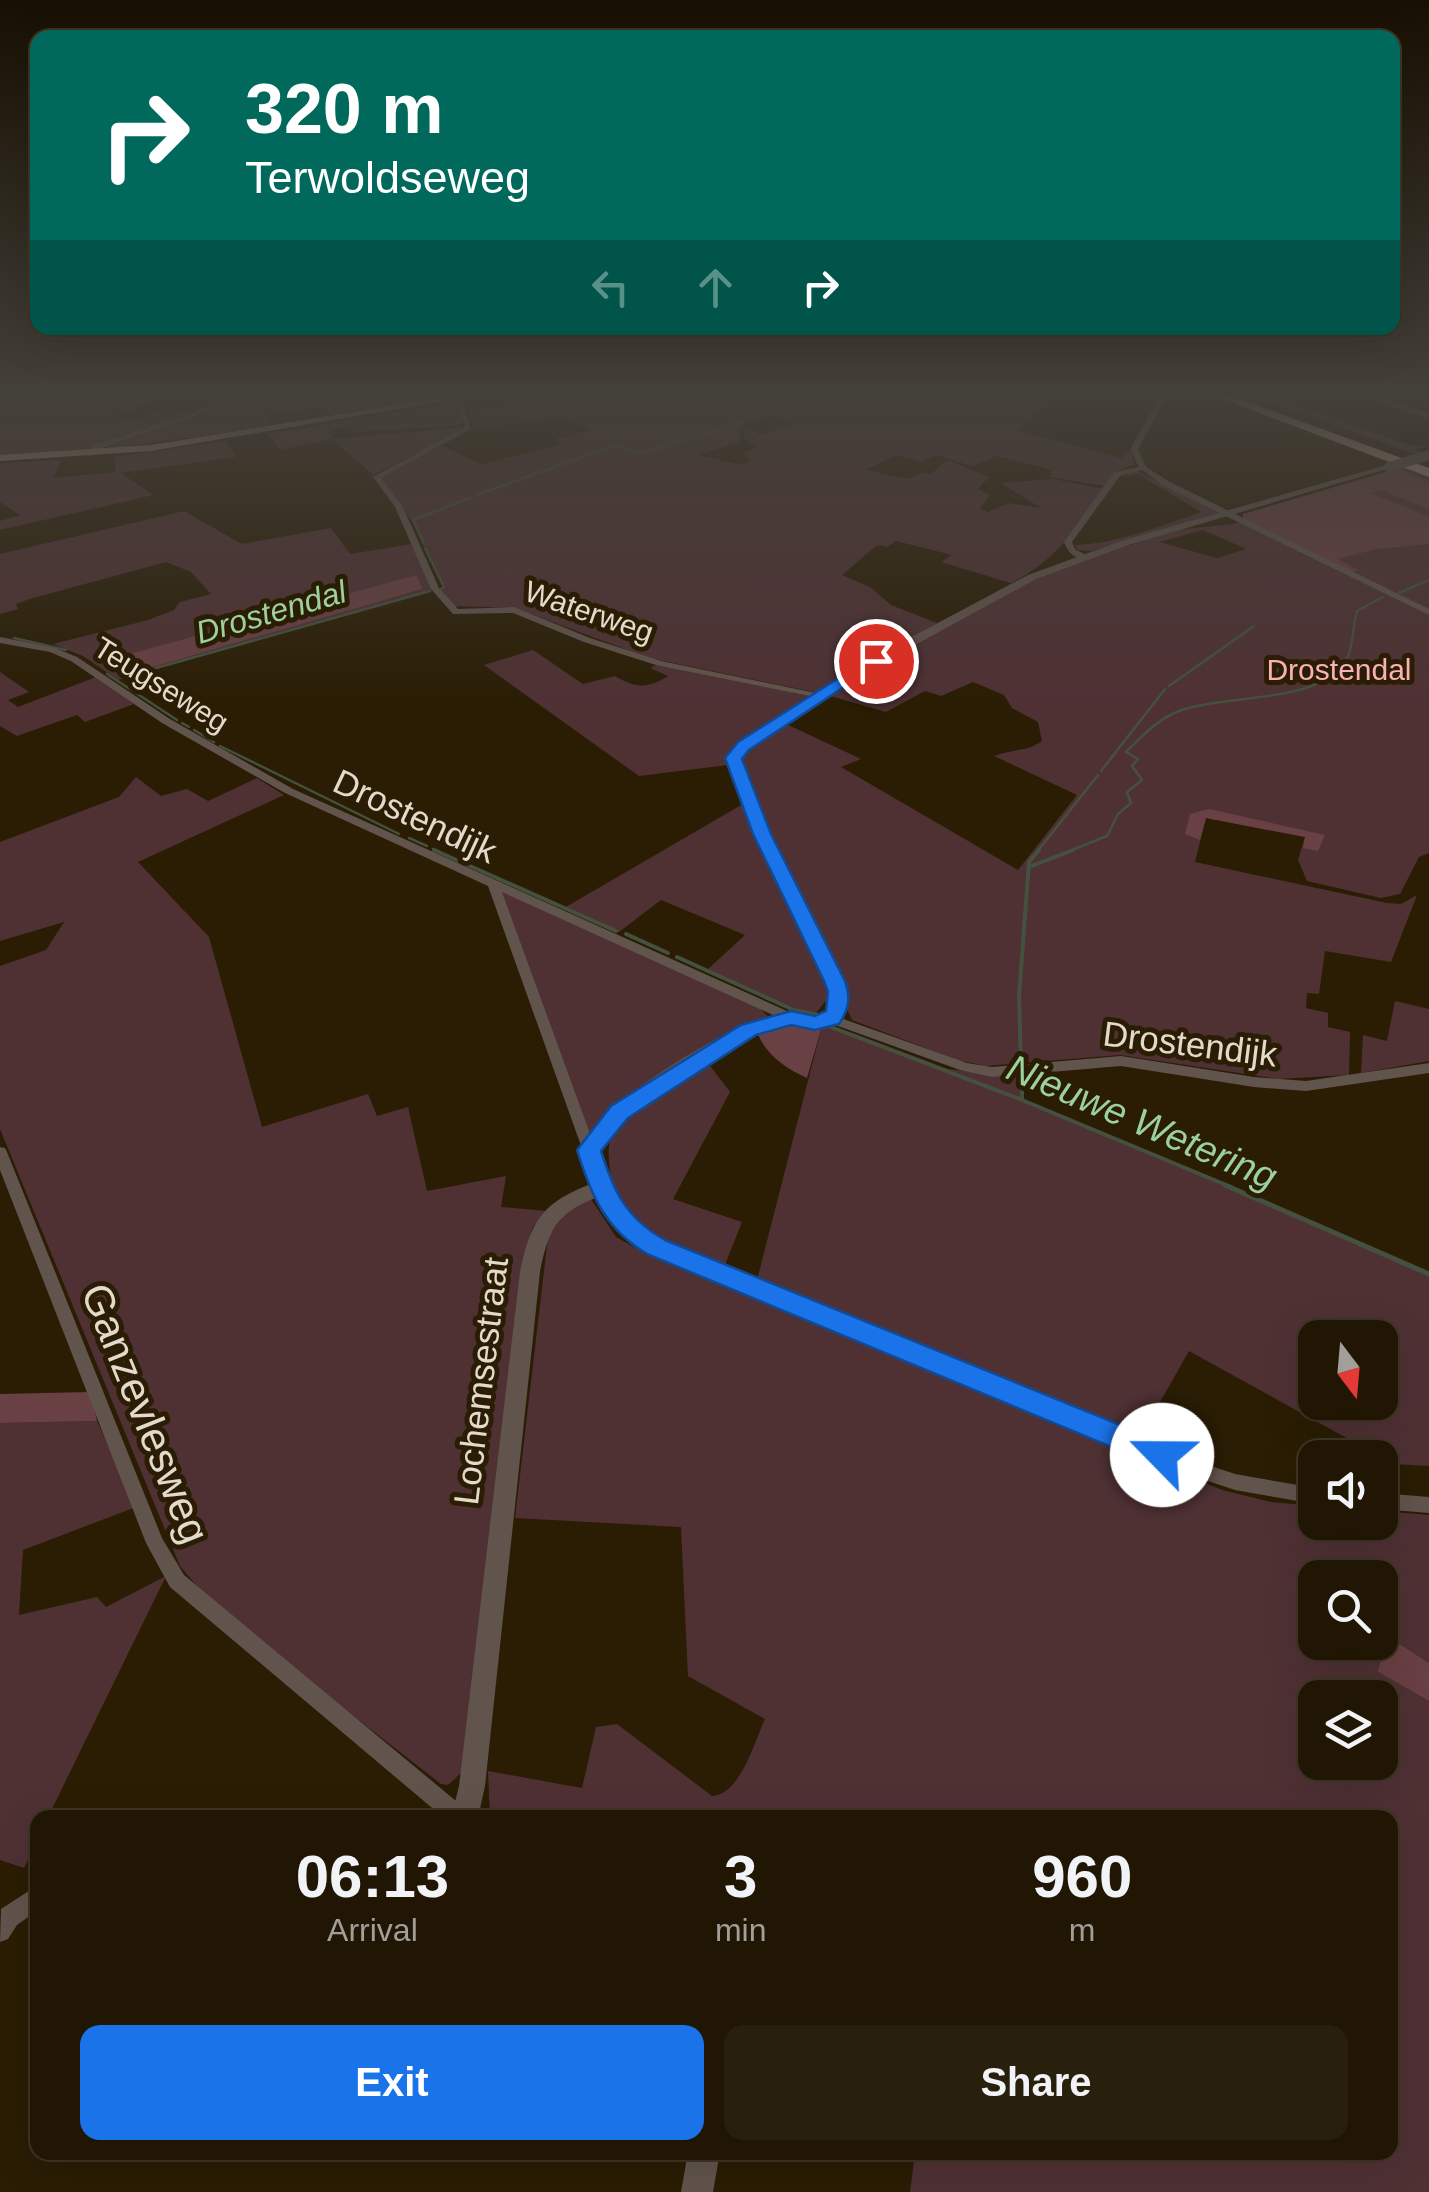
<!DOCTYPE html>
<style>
:root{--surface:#201603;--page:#281f0d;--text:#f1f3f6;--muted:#a29f9a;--line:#3d3525;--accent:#1a73e8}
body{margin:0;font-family:Helvetica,sans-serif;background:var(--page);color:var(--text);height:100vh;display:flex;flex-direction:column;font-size:38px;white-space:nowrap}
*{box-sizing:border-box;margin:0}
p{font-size:32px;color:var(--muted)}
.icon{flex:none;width:55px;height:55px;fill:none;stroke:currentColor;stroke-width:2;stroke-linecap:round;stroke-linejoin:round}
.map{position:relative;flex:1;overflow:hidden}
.panel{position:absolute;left:30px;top:1810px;width:1368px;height:350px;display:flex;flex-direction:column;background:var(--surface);border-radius:20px;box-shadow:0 10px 40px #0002,0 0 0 2px var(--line)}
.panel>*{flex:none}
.hud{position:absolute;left:30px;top:30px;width:1370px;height:305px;border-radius:20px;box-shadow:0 10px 40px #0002,0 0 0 2px var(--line);background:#00695c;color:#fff;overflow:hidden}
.needle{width:65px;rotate:164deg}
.controls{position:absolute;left:1298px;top:1320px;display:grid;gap:20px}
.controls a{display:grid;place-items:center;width:100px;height:100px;border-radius:20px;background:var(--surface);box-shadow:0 10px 40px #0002,0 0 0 2px var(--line);font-size:50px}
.pin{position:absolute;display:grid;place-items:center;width:85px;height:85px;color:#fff;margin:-42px;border:5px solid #fff;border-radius:50%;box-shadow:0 2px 10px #0007}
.me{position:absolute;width:110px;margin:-55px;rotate:293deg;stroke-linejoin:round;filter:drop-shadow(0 0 8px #0008)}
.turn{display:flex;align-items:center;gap:35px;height:210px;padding:0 50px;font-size:45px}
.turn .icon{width:130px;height:130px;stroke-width:2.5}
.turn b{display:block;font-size:70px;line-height:85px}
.lanes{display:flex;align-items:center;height:95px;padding:0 50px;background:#0003;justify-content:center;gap:50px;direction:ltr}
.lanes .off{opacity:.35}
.eta{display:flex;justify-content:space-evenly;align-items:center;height:170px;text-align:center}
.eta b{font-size:60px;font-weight:700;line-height:70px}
.primary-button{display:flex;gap:20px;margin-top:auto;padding:20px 50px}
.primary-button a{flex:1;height:115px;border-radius:20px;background:var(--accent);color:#fff;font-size:40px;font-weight:700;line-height:115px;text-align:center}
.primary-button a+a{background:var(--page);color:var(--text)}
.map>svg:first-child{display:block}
.green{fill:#4f3134;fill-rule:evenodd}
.forest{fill:#694044}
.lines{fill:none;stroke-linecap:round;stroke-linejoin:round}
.stream-far2{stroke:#44513e;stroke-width:2.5}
.stream-far1{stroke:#44513e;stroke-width:4}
.stream{stroke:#44513e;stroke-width:5}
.minor{fill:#61544d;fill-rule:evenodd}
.tertiary{fill:#61544d;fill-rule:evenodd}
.primary{fill:#a2877b;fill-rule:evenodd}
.motorway{fill:#bc9c8d;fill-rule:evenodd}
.tertiary-bridge{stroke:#61544d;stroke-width:10}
.route{fill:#1a73e8;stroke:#114b97;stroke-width:2.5}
.labels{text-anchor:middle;stroke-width:10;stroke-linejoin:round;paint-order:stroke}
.far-street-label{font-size:30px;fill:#e3dacb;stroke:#2a1d04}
.far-park-label{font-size:30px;fill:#fab0b7;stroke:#2a1d04}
.far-water-label{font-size:32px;font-style:italic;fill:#9bd09f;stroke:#2a1d04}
.street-label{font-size:35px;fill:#e3dacb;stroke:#2a1d04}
.water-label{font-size:38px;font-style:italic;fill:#9bd09f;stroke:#2a1d04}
.near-street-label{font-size:42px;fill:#e3dacb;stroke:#2a1d04}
</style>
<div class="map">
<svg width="1429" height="2192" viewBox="0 0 1429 2192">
<rect width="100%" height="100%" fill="#2a1d04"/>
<g class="green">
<polygon points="0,397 163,397 114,416 126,422 168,409 194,413 84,452 0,456"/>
<polygon points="229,397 447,397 331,416 323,407 269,413 269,427 99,450 197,415"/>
<path d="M540 397H556L565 402 612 397 674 410 619 397H1054L1017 430 1121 458 1130 450 1135 465 1118 470 1106 486 1049 477 1052 470 997 456 972 466 937 455 921 462 897 455 865 470 908 479 923 472 931 474 947 460 989 477 978 489 990 495 980 509 988 512 1009 503 1041 508 1001 483 1053 479 1104 489C1077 527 1055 562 1011 583L941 562 952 555 896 541 887 547 877 545 842 575 870 587 891 605 937 623 819 693 649 658 515 608 452 606 441 590 444 587 412 521 381 478 441 446 482 464 561 444 556 439 591 430 566 417 474 428 467 411ZM771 415 792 424 760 435 747 427 743 430 745 439 757 447 744 453 750 462 737 464 698 455 741 441 739 432 747 422 738 418 756 420Z"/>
<polygon points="1255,397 1273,397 1414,446 1429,445 1416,449 1423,453 1417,455"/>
<polygon points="458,401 463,413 461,425 354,432 349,427 330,430 333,439 467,427 373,475 332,439 280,450 268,434"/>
<polygon points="226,441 236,457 120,473 154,495 0,530 0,521 20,515 0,502 0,463 62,460 53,478 116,472 114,457"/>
<path d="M1403 467 1429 477V853L1419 857 1400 894 1381 898 1307 881 1298 860 1305 837 1206 818 1195 862 1387 903 1401 904 1417 895 1391 962 1325 951 1319 994 1307 993 1306 1008 1328 1013V1027L1350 1032 1349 1075 1278 1079 1120 1055 986 1066 957 1060 852 1020 741 773V752L784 723 861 759 841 767 1018 870 1077 795 994 756C1010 749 1028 752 1042 741L1038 722 1012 708 1004 695 973 682 941 696 925 691 886 712 827 695 900 649 1015 587 1065 567 1176 530 1233 524ZM1203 530 1246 549 1217 558 1159 542Z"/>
<path d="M1137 471 1219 513 1091 551 1078 550 1075 545C1110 545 1165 525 1201 512L1138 474 1122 477Z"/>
<path d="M184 511 242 544 331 528 350 554 411 544 434 590 118 680 83 656 53 644 148 620 174 610 180 602 211 594 191 572 166 562 33 598 16 604 18 609 0 614V554ZM423 589 217 647 266 614Z"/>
<path d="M533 650 583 684 615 676C635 688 648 689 668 676L650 668 658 664 814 697 731 755 728 765 639 776 484 665Z"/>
<polygon points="0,672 29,692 8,700 18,707 96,677 134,704 85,722 77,715 17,736 0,726"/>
<polygon points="136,777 161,796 187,789 208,801 257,778 284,795 138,862 209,937 262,1127 368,1094 377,1116 408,1107 427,1191 506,1176 501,1207 546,1211 533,1227 529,1241 462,1772 448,1785 441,1784 278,1657 202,1592 180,1566 0,1129 0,966 46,950 64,922 0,941 0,842 119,797"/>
<polygon points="743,804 825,975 829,997 816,1013 804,1012 707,970 745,935 661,900 619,932 564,908"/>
<polygon points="501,890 760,1009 770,1018 741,1030 597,1133 589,1133"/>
<polygon points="1395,1001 1429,1009 1429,1061 1361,1073 1363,1035 1387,1041"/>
<path d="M822 1026 850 1032 948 1069 1022 1077V1099L1429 1272V1466L1394 1464 1189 1351 1142 1434 757 1280ZM1315 1338H1380V1402H1315Z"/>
<path d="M708 1063 730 1092 673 1199 742 1222 724 1267C673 1245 611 1226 609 1160 608 1148 609 1133 618 1124 643 1100 680 1082 708 1063Z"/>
<path d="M591 1199 616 1237 641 1251 1222 1490 1271 1502 1315 1506V1522H1380V1511L1429 1515V1663L1389 1637 1377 1670 1429 1701V2192H910L915 2153 1390 2152V1818L490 1817 488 1771 582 1788 596 1727 617 1724 712 1796C741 1794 754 1742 765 1719L688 1676 681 1527 515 1518 548 1237 565 1213ZM1315 1578H1380V1642H1315ZM1315 1698H1380V1762H1315Z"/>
<polygon points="97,1421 136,1507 23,1550 19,1615 97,1597 106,1607 166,1576 48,1817 38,1818 37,1840 24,1868 0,1860 0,1423"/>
</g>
<g class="forest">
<polygon points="1399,468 1429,483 1429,509 1381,490 1371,493 1429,517 1429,544 1376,549 1338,559 1358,570 1352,572 1243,519 1243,514"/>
<polygon points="416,575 423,589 419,590 128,674 105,661"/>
<polygon points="1209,809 1325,835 1318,851 1303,848 1305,837 1206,818 1200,840 1185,834 1190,814"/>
<path d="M782 1026H822L807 1078C785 1068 766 1055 757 1032Z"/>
<polygon points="90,1392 97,1421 0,1423 0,1394"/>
<polygon points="1389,1637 1429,1663 1429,1701 1377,1671"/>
</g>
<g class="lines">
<g class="stream-far2">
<polyline points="860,397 873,401"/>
<polyline points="0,404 61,397"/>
<polyline points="756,419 817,397"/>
<polyline points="476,495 614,446 643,453 745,421"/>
<polyline points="424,544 413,520 470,498"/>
<polyline points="425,548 444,587 441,589"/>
<polyline points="1399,593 1429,580"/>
<polyline points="14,638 66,650"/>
<polyline points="107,674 177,720"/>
<polyline points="124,677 430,591"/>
<polyline points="1169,686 1254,626"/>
<polyline points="182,723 189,727"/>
<polyline points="194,730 214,742"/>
<polyline points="220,746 399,834"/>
<polyline points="1101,771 1165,689"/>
<polyline points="409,838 427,846"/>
<polyline points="433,849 440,852"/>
<polyline points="1037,852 1098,775"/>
<path d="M1067 852 1107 836 1118 814 1131 803 1127 792 1142 780 1132 766 1138 759 1126 752C1142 736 1160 717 1182 710 1225 695 1316 703 1344 664 1354 650 1352 627 1357 611L1383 597"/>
</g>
<g class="stream-far1">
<polyline points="434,850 616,931"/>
<polyline points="1029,867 1073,850"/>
<polyline points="626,934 668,953"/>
<polyline points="677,957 794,1010 818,1015"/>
<polyline points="831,1027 1022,1100 1231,1187"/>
<polyline points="1021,1066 1019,996 1029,862 1039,850"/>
<polyline points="1022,1079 1022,1100"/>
</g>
<polyline class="stream" points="1225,1185 1429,1274"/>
<g class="minor">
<polygon points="220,397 227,397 195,416 102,448 91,456 84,454 96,444 191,414"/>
<polygon points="455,397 461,397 471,429 381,478 403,507 439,588 458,609 514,607 590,638 661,661 821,694 824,695 824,699 656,665 584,642 513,613 453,614 431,589 395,507 373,477 465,427"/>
<path d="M1160 397H1166L1138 449 1146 467 1170 482 1429 609V615L1164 486 1142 470 1120 476 1072 542 1075 549 1086 555V559C1075 560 1067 551 1064 542L1114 472 1139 467 1130 449Z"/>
<polygon points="0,637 55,648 77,657 170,719 293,789 796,1015 797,1018 791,1022 786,1021 502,892 596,1150 594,1154 584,1154 488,886 285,793 162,723 71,661 50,652 0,643"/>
<polygon points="832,1015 967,1063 992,1067 1121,1056 1254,1077 1306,1081 1429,1063 1429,1073 1306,1091 1254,1087 1121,1066 992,1077 960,1070 827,1022 826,1019 827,1016"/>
<polygon points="0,1147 5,1148 7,1152 162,1538 184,1575 468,1811 471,1818 444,1818 170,1587 146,1543 0,1170"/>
<path d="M601 1182 606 1184 629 1218 661 1243 1199 1462 1235 1474 1315 1488V1504L1235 1490 1190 1475 651 1251C624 1235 608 1215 594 1188L596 1184Z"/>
<polygon points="1380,1493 1429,1497 1429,1513 1380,1509"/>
<polygon points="38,1885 38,1910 17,1925 8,1939 0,1942 1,1909"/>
</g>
<g class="tertiary">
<polygon points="1365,397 1377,397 1429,413 1429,419"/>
<path d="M1386 465 1394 467 1129 545 1036 579 880 664 743 755 744 769 767 827 843 981 847 1002 838 1023C817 1028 796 1022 776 1027 743 1034 648 1096 623 1120 613 1129 606 1141 598 1151L610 1188 608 1193C560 1211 550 1222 540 1272L485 1786 478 1818H451L459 1786 520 1272C531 1222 541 1203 591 1184L580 1150C588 1137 598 1123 609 1113 639 1082 729 1026 771 1017 789 1012 807 1017 825 1015L831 1002 827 981 739 794 731 769V751L872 658 1028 575 1121 541Z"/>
<polygon points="688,2152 720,2152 713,2192 681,2192"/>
</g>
<polygon class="primary" points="446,397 467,397 151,451 0,461 0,455 151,445"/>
<polygon class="motorway" points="1217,397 1234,397 1429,468 1429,477"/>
<polyline class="tertiary-bridge" points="1389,467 1429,455"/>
</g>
<linearGradient id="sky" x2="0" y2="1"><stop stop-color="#171002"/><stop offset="0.56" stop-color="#44403a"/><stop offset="1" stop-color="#44403a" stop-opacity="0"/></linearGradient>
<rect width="1429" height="704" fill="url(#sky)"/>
<path class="route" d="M870 658 883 661 749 750 742 759 771 834 845 981C851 997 849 1010 839 1024L815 1030 791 1025 756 1035 628 1118 601 1151C614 1192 626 1218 665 1240L1172 1446 1176 1455 1172 1464 1162 1468 647 1254C605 1229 591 1195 577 1150L611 1106 741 1025 791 1011 815 1016 826 1011 828 992 824 981 753 834 725 758 738 742Z"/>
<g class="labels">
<g class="far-street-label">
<text transform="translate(589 612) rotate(19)" y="10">Waterweg</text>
<text transform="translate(161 685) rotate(32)" y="10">Teugseweg</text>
</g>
<g class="far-park-label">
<text x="1339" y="680">Drostendal</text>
</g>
<g class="far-water-label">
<text transform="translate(271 612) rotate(-16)" y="11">Drostendal</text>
</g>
<g class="street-label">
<text transform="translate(415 816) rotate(25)" y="12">Drostendijk</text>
<text transform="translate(1190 1044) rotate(7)" y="12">Drostendijk</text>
<text transform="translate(481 1381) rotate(-83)" y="12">Lochemsestraat</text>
</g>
<g class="water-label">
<text transform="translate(1142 1122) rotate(23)" y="13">Nieuwe Wetering</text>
</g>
<g class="near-street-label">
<text transform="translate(146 1413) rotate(68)" y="15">Ganzevlesweg</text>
</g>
</g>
</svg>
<div class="controls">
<a><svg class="needle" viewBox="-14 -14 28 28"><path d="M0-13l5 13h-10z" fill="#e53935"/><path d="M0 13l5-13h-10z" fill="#a29f9a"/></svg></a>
<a><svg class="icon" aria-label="sound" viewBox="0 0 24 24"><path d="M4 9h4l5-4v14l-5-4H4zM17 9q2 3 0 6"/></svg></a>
<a><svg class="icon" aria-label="search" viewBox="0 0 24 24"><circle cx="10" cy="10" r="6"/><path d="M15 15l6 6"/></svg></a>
<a><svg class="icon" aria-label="layers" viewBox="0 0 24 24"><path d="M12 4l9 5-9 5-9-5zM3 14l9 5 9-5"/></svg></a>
</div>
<div class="pin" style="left:876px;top:661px;background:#d93025"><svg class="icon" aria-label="arrive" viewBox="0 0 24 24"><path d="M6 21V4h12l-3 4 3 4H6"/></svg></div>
<svg class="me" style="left:1162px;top:1455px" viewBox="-20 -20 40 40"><circle r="19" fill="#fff"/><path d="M0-13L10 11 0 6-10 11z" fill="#1a73e8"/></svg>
<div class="hud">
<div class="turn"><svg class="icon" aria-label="right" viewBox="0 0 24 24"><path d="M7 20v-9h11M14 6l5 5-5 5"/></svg><div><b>320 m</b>Terwoldseweg</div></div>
<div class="lanes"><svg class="icon off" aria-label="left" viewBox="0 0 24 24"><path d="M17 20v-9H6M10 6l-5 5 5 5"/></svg><svg class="icon off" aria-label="ahead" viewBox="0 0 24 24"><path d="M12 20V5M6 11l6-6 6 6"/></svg><svg class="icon" aria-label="right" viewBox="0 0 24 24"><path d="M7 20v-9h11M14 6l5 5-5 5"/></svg></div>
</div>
<section class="panel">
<div class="eta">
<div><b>06:13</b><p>Arrival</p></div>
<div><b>3</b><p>min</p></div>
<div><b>960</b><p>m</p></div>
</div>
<div class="primary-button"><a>Exit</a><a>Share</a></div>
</section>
</div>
